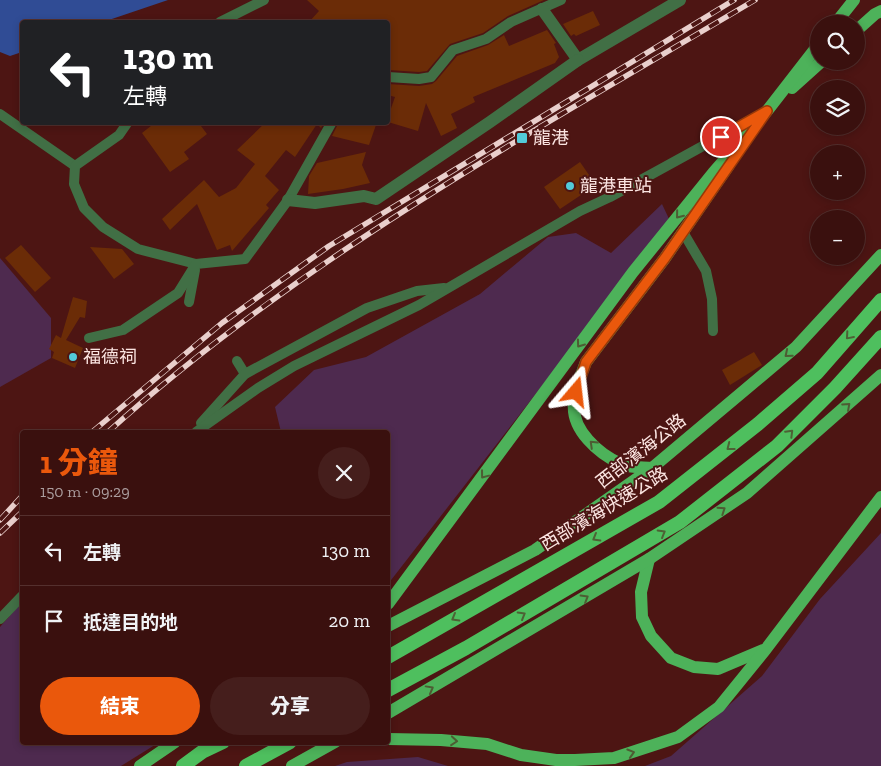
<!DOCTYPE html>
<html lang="zh-TW">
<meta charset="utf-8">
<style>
:root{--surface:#3a100e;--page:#451e1c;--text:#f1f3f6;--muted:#ab9d9e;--line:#54302e;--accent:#ea580c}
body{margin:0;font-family:"Zilla Slab","Noto Sans TC",serif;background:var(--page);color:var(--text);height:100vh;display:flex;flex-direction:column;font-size:19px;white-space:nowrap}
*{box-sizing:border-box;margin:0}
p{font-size:16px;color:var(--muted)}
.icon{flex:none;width:28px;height:28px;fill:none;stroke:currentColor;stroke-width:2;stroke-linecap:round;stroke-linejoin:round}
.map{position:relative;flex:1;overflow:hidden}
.panel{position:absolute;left:20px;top:430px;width:370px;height:315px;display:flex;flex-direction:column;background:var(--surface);border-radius:5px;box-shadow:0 2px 8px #0003,0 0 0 1px var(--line)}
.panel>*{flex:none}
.banner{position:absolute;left:20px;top:20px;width:370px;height:105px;border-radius:5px;box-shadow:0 2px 8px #0003,0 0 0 1px var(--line);background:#202124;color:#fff;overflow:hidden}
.controls{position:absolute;left:810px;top:15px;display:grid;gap:10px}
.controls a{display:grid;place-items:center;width:55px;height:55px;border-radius:50%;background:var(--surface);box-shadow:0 2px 8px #0003,0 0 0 1px var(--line);font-size:25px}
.pin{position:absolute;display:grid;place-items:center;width:42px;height:42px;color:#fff;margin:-21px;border:2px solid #fff;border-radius:50%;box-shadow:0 1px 5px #0007}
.me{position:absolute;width:55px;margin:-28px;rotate:17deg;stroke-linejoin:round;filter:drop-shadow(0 0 4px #0008)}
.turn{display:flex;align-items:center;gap:18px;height:105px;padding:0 20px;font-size:22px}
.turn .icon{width:65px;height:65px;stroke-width:2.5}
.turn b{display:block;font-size:35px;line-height:42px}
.round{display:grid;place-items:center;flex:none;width:52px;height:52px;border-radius:26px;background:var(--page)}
.head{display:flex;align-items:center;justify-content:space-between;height:85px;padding:0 20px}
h1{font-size:30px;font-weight:800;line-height:38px;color:var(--accent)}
.button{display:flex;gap:10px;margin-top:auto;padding:10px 20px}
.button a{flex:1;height:58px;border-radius:30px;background:var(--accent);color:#fff;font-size:20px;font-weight:800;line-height:58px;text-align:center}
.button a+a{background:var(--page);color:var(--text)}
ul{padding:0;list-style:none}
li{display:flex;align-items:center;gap:15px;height:70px;padding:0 20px;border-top:1px solid var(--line)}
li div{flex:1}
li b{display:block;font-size:19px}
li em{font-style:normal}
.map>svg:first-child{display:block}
.green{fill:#4e2a4f}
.water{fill:#304c95}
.building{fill:#6b2c07}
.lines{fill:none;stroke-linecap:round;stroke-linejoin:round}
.service{stroke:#416f45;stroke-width:10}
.minor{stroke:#416f45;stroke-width:12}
.primary{stroke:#4db25a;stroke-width:12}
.trunk{stroke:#4ebf5e;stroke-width:14}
.rail-casing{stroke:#e9cfcc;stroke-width:5.5}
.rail{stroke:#4d1513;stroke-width:4;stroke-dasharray:11;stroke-linecap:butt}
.oneway{stroke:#4d5c33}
.oneway2{stroke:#4d6135}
.route-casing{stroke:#983908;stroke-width:12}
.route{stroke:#ea580c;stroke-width:9}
.poi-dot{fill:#52cbd9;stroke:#4d1513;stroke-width:2}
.labels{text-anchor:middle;stroke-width:4;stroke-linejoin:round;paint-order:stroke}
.poi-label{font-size:18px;fill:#fce5e2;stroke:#4d1513;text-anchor:start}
.street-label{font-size:18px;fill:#fce5e2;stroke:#4d1513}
</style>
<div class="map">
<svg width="881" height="766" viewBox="0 0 881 766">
<rect width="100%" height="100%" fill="#4d1513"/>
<g class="green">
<polygon points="662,204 670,221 388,584 388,432 281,432 275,407 314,370 366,357 480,294 548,237 576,233 611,253"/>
<polygon points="0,258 51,318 51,358 0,387"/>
<polygon points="881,533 881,766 645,766 671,756 762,676 820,599"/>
<polygon points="22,602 22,742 158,743 121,766 0,766 0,627"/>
<polygon points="418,757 448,766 335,766 347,762"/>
</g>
<polygon class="water" points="0,0 168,0 103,22 22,22 22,52 10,56 0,52"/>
<g class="building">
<polygon points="307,0 544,0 508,16 483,33 450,44 427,71 419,72 388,70 388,22 309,22 319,11"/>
<polygon points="593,11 600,25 576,36 574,34 571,36 563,24"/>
<polygon points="547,30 556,43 554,44 559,57 555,63 473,97 475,102 451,114 457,128 441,136 426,103 418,131 388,122 388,117 395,97 388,95 388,84 419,86 432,84 436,81 457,56 488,45 504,35 509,46"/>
<polygon points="156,122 198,122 207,134 184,152 189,159 170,172 142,133"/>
<polygon points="266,122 324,122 321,128 317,124 295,157 286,150 265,176 279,190 266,205 269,208 232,251 230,245 217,250 197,204 170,230 162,219 204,180 219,197 236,188 255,164 237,150"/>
<polygon points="339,122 377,122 369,145 332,136"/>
<polygon points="366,152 362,165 370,183 343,189 308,194 309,176 317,163"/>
<polygon points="580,162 596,185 560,209 544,187"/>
<polygon points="21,245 51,278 35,292 5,258"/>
<polygon points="90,247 122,249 134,264 114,279"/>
<polygon points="73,297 87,301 85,318 80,317 66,340 83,348 75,368 52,358 54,352 49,349 56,335 61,338"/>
<polygon points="754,352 762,365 730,385 722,370"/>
</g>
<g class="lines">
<g class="service">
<polyline points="220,22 264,0"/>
<polyline points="388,77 419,79 431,77 453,50 486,39 511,22 561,0"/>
<polyline points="0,114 75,166"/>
<polyline points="128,122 119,135 75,166 74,184 84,208 103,227 138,249 196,264 245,259 288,200 332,122"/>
<polyline points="683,232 706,271 712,299 713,331"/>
<polyline points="189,302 195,270"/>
<polyline points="89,338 123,330 178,293 196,264"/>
<polyline points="237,361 245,374"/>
<polyline points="201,423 245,374 367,308 417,291 444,288"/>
<polyline points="196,432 258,388 294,366 419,305 580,211 610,197 763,113"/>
<polyline points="0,619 22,596"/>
</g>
<g class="minor">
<polyline points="542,9 578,60 680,0"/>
<polyline points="288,200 315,203 364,196 376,199 490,122 578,60"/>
</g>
<g class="primary">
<polyline points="835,24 854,0"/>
<polyline points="856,31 875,14 881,11"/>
<polyline points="792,88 822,61"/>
<path d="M652 468C643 467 630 468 621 464 599 454 571 430 574 403 575 389 581 375 586 362L665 258 729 165"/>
<polyline points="649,559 641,592 642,617 651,636 671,658 694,667 718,669 763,650"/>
<polyline points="388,604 633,272 713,173 767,111 819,44"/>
<polyline points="388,626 535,550 652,468 796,347 881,255"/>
<polyline points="388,713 649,559 747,493 881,375"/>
<polyline points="388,739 441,740 487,744 521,755 556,760 575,760 614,758 678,737 719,707 766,649 881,497"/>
<polyline points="140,766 175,742"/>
<polyline points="292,766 335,742"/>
</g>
<g class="trunk">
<polyline points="388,657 659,502 758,424 817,373 881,300"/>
<polyline points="388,690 466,648 680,522 777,446 835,388 881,337"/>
<polyline points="183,766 202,752 223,742"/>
<polyline points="246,766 290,742"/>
</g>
<g class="rail-casing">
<g id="rail">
<polyline points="92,432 222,323 329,246 734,0"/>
<path d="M108 432C301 258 533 132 755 0"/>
<polyline points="0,520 22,496"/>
<polyline points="0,533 22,512"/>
</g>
</g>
<use href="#rail" class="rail"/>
</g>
<defs><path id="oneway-chevron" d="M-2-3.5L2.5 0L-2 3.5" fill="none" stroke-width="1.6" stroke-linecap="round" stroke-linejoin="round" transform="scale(1.25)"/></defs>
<g class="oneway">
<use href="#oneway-chevron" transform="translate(679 215) rotate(129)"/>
<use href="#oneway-chevron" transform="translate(580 344) rotate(126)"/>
<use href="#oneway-chevron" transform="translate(788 354) rotate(140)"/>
<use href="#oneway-chevron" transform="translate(847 406) rotate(-42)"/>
<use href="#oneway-chevron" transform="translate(593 444) rotate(-136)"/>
<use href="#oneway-chevron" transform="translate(484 475) rotate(127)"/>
<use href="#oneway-chevron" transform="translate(722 510) rotate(-34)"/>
<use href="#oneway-chevron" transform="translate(585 598) rotate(-31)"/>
<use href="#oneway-chevron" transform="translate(430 689) rotate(-29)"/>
<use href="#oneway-chevron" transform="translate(454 741) rotate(5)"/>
<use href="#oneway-chevron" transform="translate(631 753) rotate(-17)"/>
</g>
<g class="oneway2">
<use href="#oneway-chevron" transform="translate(849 336) rotate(131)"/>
<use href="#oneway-chevron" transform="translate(790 433) rotate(-45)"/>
<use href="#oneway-chevron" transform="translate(730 447) rotate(142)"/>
<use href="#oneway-chevron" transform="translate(662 533) rotate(-30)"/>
<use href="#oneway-chevron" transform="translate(596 538) rotate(150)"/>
<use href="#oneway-chevron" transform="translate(522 615) rotate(-30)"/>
<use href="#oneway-chevron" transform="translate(455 618) rotate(150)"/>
</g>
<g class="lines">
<g class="route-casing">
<polyline id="route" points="576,392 586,362 665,258 767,111 721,137"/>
</g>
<use href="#route" class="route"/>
</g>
<g class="poi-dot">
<rect x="516" y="132" width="12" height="12" rx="2.5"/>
<circle cx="570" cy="186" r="5"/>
<circle cx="73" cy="357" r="5"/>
</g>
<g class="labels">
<g class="poi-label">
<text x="533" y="144">龍港</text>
<text x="580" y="192">龍港車站</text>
<text x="83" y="363">福德祠</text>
</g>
<g class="street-label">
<text transform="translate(641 451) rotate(-38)" y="6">西部濱海公路</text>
<text transform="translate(604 509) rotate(-31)" y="6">西部濱海快速公路</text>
</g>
</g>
</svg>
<div class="controls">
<a><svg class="icon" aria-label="search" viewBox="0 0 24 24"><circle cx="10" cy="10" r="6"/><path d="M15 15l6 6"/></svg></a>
<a><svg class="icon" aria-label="layers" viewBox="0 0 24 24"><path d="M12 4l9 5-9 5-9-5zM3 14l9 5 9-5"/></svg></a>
<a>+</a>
<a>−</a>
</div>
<div class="pin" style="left:721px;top:137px;background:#d93025"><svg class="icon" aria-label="arrive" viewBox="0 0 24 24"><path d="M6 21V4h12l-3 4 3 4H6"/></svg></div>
<svg class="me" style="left:576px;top:392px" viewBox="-20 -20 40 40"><path d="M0-17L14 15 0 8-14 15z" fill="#ea580c" stroke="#fff" stroke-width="4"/></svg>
<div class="banner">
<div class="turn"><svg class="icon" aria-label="left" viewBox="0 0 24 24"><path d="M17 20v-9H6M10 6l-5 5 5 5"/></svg><div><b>130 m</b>左轉</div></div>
</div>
<section class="panel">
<div class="head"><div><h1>1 分鐘</h1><p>150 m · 09:29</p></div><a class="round"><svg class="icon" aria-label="close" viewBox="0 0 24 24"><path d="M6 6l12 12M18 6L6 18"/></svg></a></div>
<ul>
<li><svg class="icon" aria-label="left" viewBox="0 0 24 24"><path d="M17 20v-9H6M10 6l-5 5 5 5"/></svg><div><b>左轉</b></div><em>130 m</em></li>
<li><svg class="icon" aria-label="arrive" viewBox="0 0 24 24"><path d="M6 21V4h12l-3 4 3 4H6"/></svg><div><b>抵達目的地</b></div><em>20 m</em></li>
</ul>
<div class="button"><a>結束</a><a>分享</a></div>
</section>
</div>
